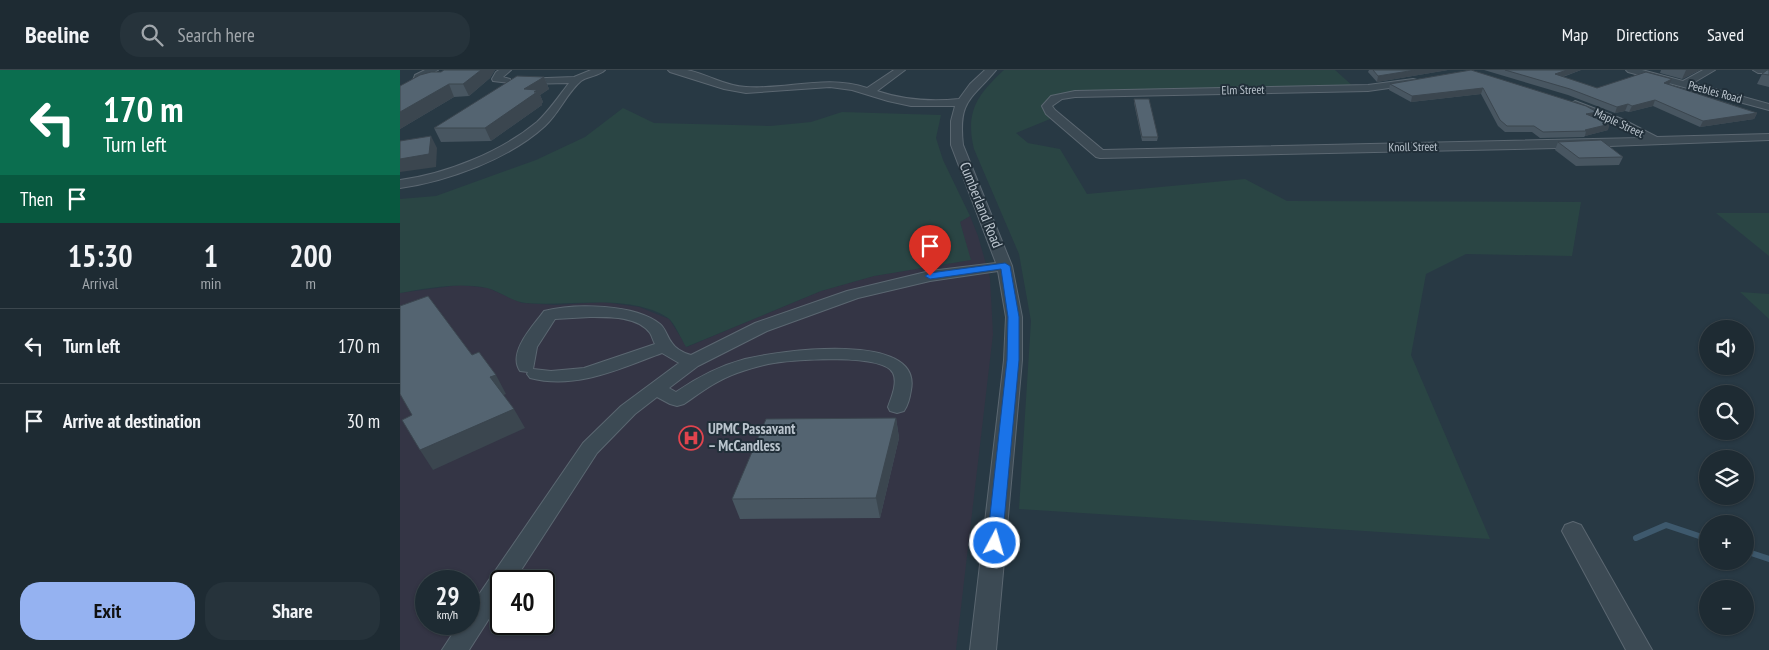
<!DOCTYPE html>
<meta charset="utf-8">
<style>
:root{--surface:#1e2b33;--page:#26333b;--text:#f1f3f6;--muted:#a1a7ac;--line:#3c474e;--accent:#95b2f1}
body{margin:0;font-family:"PT Sans Narrow",sans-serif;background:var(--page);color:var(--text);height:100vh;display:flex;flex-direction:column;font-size:19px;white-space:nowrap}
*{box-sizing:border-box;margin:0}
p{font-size:16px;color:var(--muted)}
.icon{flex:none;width:28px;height:28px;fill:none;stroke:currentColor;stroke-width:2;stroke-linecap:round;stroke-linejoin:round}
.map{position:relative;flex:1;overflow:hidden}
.side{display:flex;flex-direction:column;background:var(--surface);width:400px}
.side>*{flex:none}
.top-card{background:#0b6e4f;color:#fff;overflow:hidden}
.controls{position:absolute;left:1299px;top:250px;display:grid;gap:10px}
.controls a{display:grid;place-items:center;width:55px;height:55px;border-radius:50%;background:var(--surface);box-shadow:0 1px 4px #0004,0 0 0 1px var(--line);font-size:25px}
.speed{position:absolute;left:15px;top:500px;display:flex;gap:10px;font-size:25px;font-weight:700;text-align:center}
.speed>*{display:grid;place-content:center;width:65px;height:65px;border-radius:50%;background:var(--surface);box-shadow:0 1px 4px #0004,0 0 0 1px var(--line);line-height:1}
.speed small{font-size:12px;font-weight:400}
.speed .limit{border:2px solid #111;border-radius:8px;background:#fff;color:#111}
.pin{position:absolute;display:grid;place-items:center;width:42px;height:42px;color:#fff;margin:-51px -21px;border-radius:50% 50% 50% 0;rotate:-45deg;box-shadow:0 0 5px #0007}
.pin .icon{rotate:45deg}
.me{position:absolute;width:55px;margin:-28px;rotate:6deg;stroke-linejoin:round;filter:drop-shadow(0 0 4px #0008)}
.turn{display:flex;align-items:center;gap:18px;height:105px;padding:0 20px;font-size:22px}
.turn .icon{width:65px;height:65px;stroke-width:2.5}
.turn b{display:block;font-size:35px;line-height:42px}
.then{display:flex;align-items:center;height:48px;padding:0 20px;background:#0003;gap:10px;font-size:19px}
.eta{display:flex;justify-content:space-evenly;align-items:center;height:85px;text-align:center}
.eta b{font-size:30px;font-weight:600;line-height:35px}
.button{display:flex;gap:10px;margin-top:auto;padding:10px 20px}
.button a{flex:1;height:58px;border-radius:20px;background:var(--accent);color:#111;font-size:20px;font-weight:600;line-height:58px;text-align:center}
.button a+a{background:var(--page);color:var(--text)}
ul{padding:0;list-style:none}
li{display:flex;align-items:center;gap:15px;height:75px;padding:0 20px;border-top:1px solid var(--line)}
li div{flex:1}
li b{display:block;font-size:19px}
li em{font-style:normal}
header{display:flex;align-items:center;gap:30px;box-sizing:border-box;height:70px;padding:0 25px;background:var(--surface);border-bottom:1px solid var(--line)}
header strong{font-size:24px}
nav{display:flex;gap:28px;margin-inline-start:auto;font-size:18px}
.search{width:350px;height:45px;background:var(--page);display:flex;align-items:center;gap:12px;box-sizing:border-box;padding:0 18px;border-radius:20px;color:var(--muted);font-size:19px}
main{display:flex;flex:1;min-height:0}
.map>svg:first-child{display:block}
.medical{fill:#343545;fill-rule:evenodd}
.green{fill:#2a4544}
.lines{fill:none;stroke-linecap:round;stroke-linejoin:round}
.stream{stroke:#3e596d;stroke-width:6}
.minor-casing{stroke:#5b6771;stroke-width:2}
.minor{fill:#3c4a54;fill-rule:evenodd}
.wall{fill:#485661}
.shaded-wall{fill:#3b464f}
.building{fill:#546471;stroke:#3b464f}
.route{fill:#1a73e8;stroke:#114b97}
.labels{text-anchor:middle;stroke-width:4;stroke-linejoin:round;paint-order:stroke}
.far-street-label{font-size:12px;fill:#bac4cd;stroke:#212f39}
.street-label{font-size:15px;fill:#bac4cd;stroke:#212f39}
.poi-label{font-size:15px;font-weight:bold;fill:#bac4cd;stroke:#212f39;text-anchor:start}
</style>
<header>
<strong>Beeline</strong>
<div class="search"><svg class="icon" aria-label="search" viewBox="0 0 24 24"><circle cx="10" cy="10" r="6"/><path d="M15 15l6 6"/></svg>Search here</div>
<nav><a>Map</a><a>Directions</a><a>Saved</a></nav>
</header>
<main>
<section class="side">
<div class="top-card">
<div class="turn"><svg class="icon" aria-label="left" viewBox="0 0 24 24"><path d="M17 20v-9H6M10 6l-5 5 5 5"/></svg><div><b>170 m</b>Turn left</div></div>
<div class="then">Then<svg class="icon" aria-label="arrive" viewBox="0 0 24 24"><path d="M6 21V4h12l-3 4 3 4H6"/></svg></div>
</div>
<div class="eta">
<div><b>15:30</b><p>Arrival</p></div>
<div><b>1</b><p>min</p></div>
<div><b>200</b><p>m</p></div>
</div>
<ul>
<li><svg class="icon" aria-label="left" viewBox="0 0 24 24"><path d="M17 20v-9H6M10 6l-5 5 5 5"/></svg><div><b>Turn left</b></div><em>170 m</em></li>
<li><svg class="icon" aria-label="arrive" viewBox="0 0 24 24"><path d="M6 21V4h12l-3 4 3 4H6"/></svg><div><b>Arrive at destination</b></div><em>30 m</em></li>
</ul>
<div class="button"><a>Exit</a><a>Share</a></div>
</section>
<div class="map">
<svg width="1369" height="580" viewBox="0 0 1369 580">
<rect width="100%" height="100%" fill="#283944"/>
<path class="medical" d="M570 146 578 166 590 208 593 264 556 580H0V223L60 215 88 218 122 233 156 235 203 232 239 237 269 249 287 277 421 221 474 206 570 190 560 152ZM26 511H69V554H26ZM101 511H144V554H101Z"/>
<g class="green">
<path d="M604 0H935L955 18 682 23 650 31 655 47 616 63 628 73 660 79 687 124 845 109 887 131 1181 132 1172 186 1066 184 1026 204 1011 285 1090 469 619 439 631 251 619 184 574 79C565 42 577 25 604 0Z"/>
<path d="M223 38 254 53 370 56 411 52 442 42 541 45 536 68 543 90 570 146 560 152 571 190 474 206 421 221 286 277C281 269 275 253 268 248 230 223 169 237 126 233 112 232 100 221 87 218 58 212 28 218 0 223V129L36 126 136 90 185 67Z"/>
<polygon points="1316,143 1369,143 1369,186"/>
<polygon points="1340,222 1369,224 1369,249"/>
</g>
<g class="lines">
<g class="stream">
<polyline points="1236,468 1266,455 1308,469"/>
<polyline points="1345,481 1369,489"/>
</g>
<g class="minor-casing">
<g id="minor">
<polygon points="25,0 38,0 23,9 19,20 0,29 0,22 11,16 15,5"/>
<polygon points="99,0 111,0 103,7 110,9 110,13 93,11 92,9 96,2"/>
<path d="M191 0H205C199 6 188 6 181 11 167 23 159 43 145 56 109 89 48 111 0 118V110C46 104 101 82 137 52 149 41 159 26 169 13L124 14 119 11 120 9 174 7Z"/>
<path d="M268 0C274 0 281 0 287 0 307 4 325 16 346 17 387 20 426 4 467 18L494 0H505L477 21C504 30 530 32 559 29L570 14 585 0H596C571 30 558 30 563 75L612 196 622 247V290L596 580H570L604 290 606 247 598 201 530 211 458 228 367 261 298 296 269 318 276 322C298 307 319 296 345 289 377 281 523 260 511 320 510 327 508 335 504 341L497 343 490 341 488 337C491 328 498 313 493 303 483 283 394 290 374 293 361 295 349 299 337 303 317 310 300 323 284 334L277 336 270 334 257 327 235 344 197 383 114 511H101V530L69 580H42L59 554H69V539L183 373 221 336 279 293 262 283C219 299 176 320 130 308L127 304 128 302 120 301C107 282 134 255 144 241 175 233 235 234 260 254 266 259 267 267 272 273 276 279 284 283 291 285L355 253 447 221 530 201 596 193 551 75V51L555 36H511L488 31 452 20 430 17 346 23 324 19 270 2ZM190 247C208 247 238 246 250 263 252 266 253 271 255 274L184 298 151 301 133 299 137 277 155 249Z"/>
<polygon points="1226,0 1242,0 1283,11 1303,0 1315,0 1293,13 1369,34 1369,40 1228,2"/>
<polygon points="1353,0 1369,0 1369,3 1358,3"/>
<polygon points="1013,9 1017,10 1017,14 968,21 675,27 662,29 652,36 655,40 703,80 1240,68 1214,53 1171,36 1170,34 1175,31 1222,49 1257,67 1369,64 1369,70 1156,78 700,88 696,87 646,44 642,36 651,26 675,21 968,15"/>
<polygon points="1173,452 1181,455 1252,580 1226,580 1162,461 1165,455"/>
</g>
</g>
<use href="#minor" class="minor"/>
</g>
<g class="wall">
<polygon points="95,0 90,8 69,26 54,27 0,59 0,16 41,2"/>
<polygon points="969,0 1048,0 977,12 968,2"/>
<polygon points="1071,0 1197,42 1194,48 1208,60 1185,66 1184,67 1140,68 1132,62 1105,62 1098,56 1081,24 1011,32 989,20 990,14"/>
<polygon points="1084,0 1181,0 1163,7 1197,18 1269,14 1357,43 1354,49 1300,57 1253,36 1229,42 1225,41 1215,43 1168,25"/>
<polygon points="1261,0 1300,0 1282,9 1260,3"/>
<polygon points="1369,0 1369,17 1357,14 1362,4"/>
<polygon points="144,7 149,19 140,25 143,32 142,33 142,35 91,71 41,72 34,58"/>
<polygon points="734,29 758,67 757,71 742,71 734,33"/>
<polygon points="1158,72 1223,87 1219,95 1176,96 1155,80"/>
<polygon points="496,348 499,368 480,448 340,449 332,429"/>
</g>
<g class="shaded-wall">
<polygon points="81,0 96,0 95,0 90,8 69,26 63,14"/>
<polygon points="1015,0 1048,0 977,12 978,6"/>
<polygon points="1167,0 1181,0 1153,10 1155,4"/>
<polygon points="1286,0 1300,0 1282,9"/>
<polygon points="144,7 149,19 140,25 143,32 142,33 142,35 91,71 85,58 124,19"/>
<polygon points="1272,9 1269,15 1264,13"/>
<polygon points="49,14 54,27 0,59 0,42"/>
<polygon points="1083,18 1081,24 1011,32 1012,26"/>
<polygon points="1255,30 1253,36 1229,42 1232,36"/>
<polygon points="1228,34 1225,41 1215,43 1217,37"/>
<polygon points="1197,42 1195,48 1184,50 1186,44"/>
<polygon points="1357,43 1354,49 1300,57 1303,51"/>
<polygon points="1210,54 1208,60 1185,66 1186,61 1185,60"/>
<polygon points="31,66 37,78 36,97 0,102 0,89"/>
<polygon points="96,305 106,324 101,326 90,307"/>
<polygon points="114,339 125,358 33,400 20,380"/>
<polygon points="496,348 499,368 480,448 476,428"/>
</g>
<g class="building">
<polygon points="44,0 81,0 63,14 49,14 0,42 0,16 20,5 31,2 41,2"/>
<polygon points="973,0 1015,0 978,6"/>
<polygon points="1071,0 1186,36 1197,42 1186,44 1210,54 1185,60 1186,61 1143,62 1134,56 1107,56 1100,50 1083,18 1012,26 990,14"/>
<polygon points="1105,0 1167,0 1155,4 1197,18 1246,2 1272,9 1264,13 1357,43 1303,51 1255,30 1232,36 1228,34 1217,37 1170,19"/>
<polygon points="1367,0 1369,0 1369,5 1362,4"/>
<polygon points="117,6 144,7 124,19 137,20 134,22 137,22 85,58 34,58"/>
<polygon points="734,29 749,29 758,67 742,67"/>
<polygon points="31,66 29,84 0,89 0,71"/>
<polygon points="1201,70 1223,87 1179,88 1158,72"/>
<polygon points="28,226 72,285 79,282 96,305 90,307 114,339 20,380 2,350 12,345 0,324 0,236"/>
<polygon points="496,348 476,428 332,429 366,349"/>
</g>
<polygon class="route" points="605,193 610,196 619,247 619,290 602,473 600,477 595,479 589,477 587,473 607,290 608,247 601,199 530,209 525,206 530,203"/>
<defs>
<g id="hospital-ring" transform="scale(1.25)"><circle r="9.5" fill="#212f39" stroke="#e0444e" stroke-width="1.5"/><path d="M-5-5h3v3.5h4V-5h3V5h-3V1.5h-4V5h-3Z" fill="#e0444e"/></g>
</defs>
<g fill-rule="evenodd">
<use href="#hospital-ring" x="291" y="368"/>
</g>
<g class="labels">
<g class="far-street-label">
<text transform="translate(843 20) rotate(-1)" y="4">Elm Street</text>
<text transform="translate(1315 22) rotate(15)" y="4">Peebles Road</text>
<text transform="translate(1219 53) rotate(25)" y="4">Maple Street</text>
<text transform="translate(1013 77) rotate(-1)" y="4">Knoll Street</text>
</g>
<g class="street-label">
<text transform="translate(581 135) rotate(68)" y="5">Cumberland Road</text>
</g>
<g class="poi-label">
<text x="308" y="364">UPMC Passavant<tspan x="308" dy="17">– McCandless</tspan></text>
</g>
</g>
</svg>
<div class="controls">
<a><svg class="icon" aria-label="sound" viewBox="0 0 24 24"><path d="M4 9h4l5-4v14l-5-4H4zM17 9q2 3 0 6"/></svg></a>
<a><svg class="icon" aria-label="search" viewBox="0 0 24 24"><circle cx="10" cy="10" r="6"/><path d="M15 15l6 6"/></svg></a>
<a><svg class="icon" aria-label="layers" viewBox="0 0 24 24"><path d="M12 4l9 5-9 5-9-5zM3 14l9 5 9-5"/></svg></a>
<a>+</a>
<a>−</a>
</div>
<div class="speed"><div>29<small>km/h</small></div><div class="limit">40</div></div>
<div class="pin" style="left:530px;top:206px;background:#d93025"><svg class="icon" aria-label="arrive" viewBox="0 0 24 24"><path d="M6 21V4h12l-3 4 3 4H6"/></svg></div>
<svg class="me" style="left:595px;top:473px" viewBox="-20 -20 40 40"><circle r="17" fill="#1a73e8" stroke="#fff" stroke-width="3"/><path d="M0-11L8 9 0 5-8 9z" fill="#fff"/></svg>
</div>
</main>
